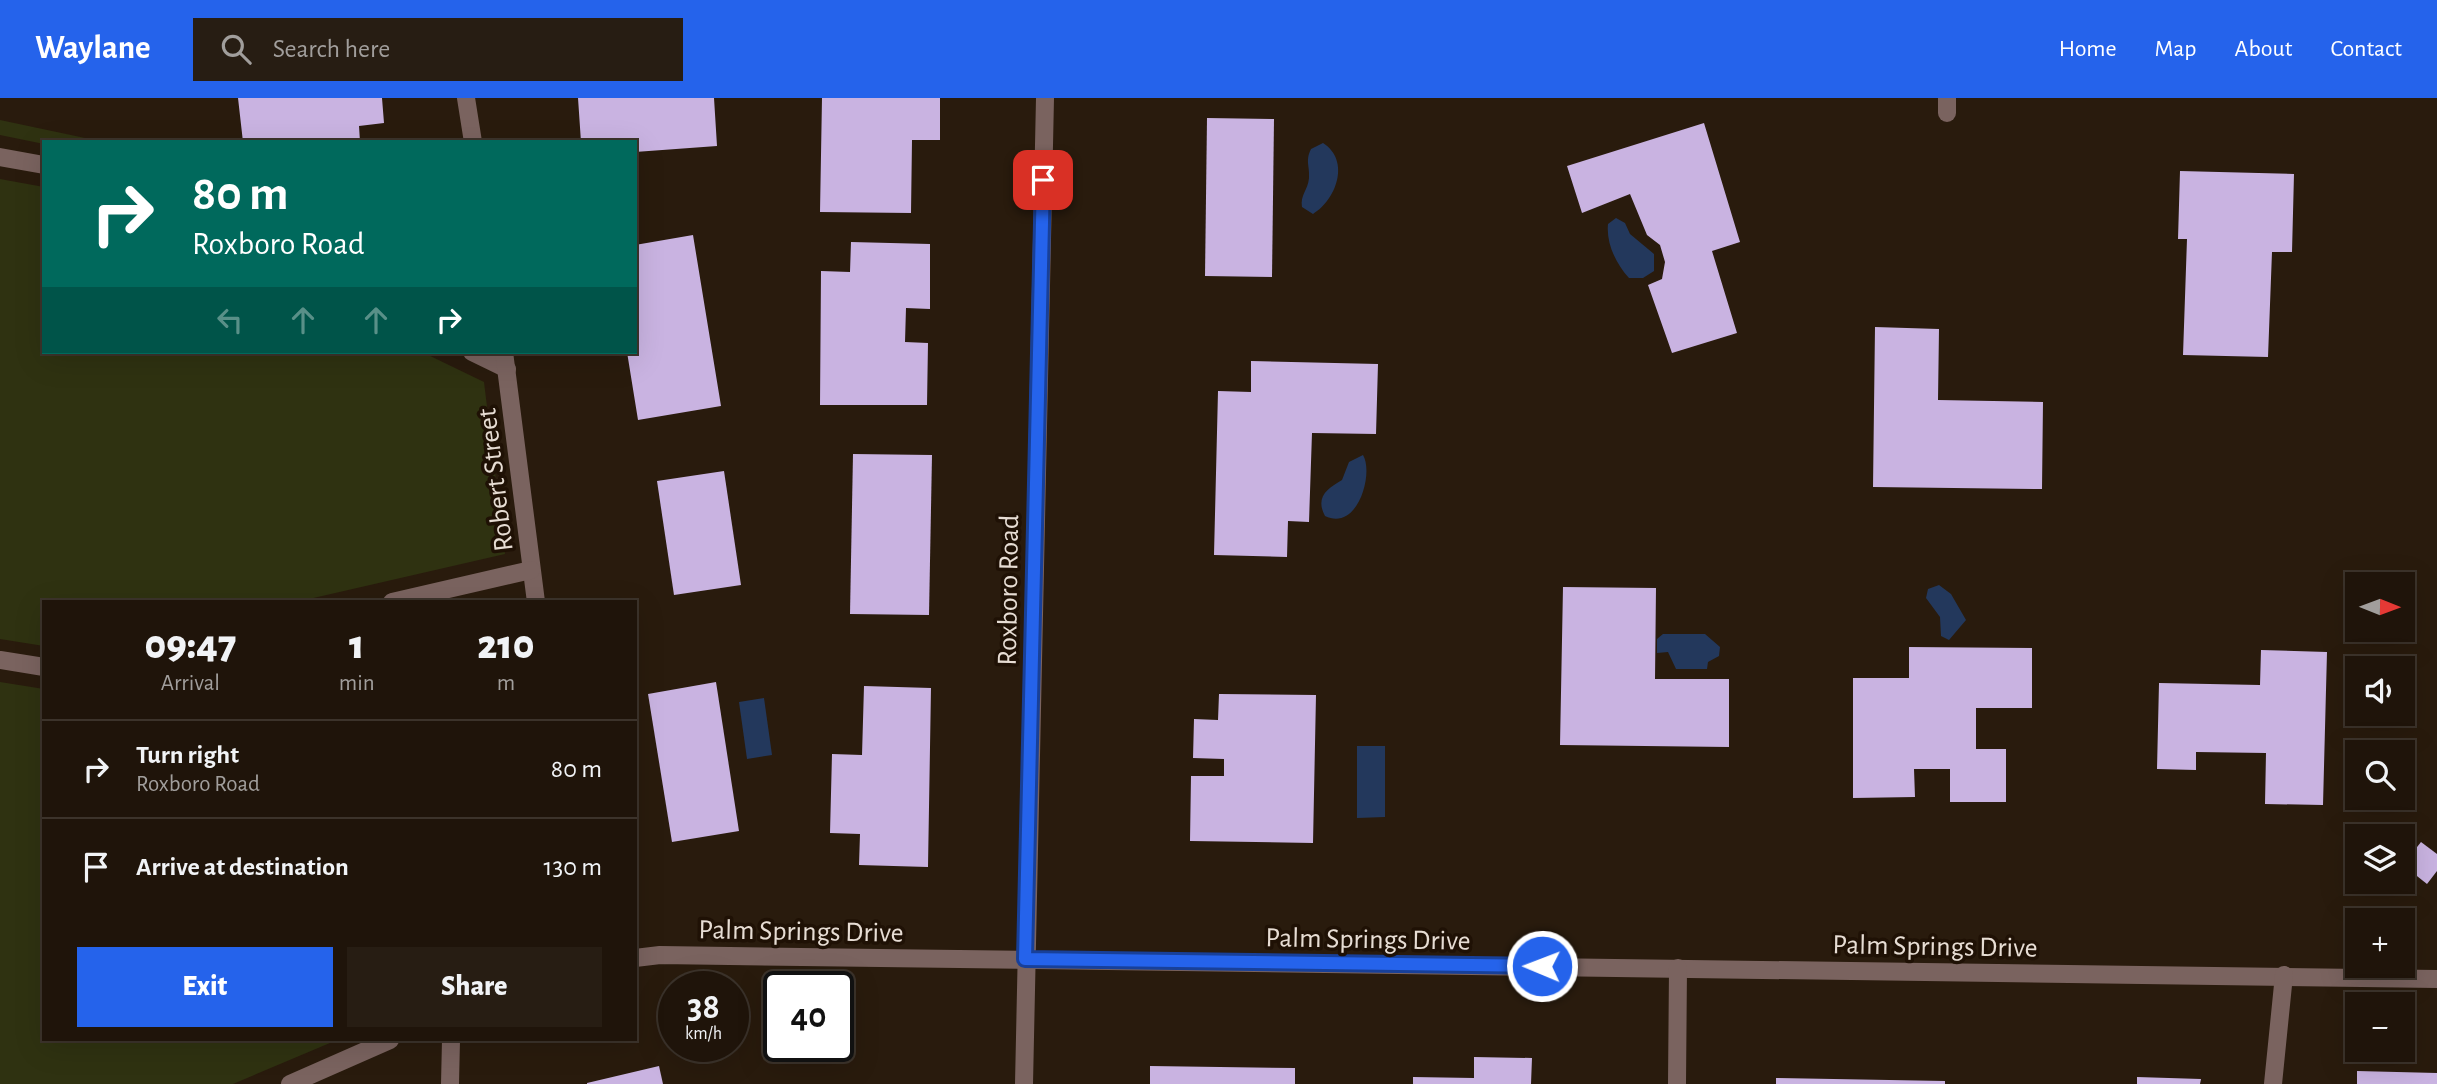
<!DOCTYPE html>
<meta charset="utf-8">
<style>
:root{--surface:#1f140a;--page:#271d13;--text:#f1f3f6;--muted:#a19e9c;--line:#3c332b;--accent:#2563eb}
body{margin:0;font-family:"Alegreya Sans",sans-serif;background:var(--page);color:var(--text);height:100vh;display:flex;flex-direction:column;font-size:26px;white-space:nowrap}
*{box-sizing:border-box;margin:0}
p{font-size:23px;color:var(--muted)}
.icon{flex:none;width:38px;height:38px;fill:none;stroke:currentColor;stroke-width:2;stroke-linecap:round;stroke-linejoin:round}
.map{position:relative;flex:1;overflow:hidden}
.sheet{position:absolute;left:42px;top:502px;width:595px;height:441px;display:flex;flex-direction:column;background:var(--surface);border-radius:0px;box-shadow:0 7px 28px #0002,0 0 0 2px var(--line)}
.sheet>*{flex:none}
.hud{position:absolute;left:42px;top:42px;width:595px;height:214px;border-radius:0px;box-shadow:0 7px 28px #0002,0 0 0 2px var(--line);background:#00695c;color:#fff;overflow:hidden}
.needle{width:46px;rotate:91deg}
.fabs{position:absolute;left:2345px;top:474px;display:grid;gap:14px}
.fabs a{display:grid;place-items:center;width:70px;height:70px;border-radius:0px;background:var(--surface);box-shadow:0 7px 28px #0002,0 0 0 2px var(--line);font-size:35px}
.speed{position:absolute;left:658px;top:873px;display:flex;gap:14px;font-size:35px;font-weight:700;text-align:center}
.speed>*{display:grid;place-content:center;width:91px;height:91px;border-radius:50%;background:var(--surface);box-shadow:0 7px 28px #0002,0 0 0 2px var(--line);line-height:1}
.speed small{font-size:18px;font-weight:400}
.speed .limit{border:4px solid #111;border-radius:10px;background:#fff;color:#111}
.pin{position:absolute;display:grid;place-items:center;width:60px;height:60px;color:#fff;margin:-30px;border-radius:14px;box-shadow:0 4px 10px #0006}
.me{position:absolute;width:77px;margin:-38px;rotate:271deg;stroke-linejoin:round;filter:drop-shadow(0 0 5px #0008)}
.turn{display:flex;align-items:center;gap:24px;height:147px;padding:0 35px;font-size:32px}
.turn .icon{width:91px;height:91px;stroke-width:2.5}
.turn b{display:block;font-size:49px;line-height:60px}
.lanes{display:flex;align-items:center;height:66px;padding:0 35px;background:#0003;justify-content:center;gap:35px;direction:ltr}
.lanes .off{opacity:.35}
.eta{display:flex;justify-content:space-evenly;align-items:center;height:119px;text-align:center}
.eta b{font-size:42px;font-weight:800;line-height:49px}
.button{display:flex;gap:14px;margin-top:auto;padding:14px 35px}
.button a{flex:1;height:80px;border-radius:0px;background:var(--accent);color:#fff;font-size:28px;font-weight:800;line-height:80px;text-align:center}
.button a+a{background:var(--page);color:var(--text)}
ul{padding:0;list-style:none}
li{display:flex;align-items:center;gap:21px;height:98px;padding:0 35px;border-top:2px solid var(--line)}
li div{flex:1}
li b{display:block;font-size:26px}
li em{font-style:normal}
header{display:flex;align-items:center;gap:42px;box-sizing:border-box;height:98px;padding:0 35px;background:var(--accent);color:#fff}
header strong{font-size:33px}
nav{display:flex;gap:38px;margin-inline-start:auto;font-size:24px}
.search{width:490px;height:63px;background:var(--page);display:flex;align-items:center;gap:18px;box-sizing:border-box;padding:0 24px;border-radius:0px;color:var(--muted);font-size:26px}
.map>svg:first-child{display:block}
.green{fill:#2f3211}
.water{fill:#23385c}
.building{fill:#c9b3e1}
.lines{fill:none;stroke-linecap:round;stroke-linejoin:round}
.minor{stroke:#7a635f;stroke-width:18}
.route-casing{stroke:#184099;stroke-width:18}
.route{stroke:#2563eb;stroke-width:12}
.labels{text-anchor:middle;stroke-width:7;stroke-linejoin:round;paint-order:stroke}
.street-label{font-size:28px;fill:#e7ddd4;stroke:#1f1105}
</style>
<header>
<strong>Waylane</strong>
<div class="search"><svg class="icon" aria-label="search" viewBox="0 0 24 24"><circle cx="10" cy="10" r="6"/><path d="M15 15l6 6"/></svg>Search here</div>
<nav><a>Home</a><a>Map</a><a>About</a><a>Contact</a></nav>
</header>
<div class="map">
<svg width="2437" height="986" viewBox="0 0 2437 986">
<rect width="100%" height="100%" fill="#291b0d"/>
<g class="green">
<polygon points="0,22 104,44 44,46 0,37"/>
<polygon points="0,81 44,89 44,254 422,254 484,284 505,456 296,504 44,504 44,548 0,541"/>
<polygon points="0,584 44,591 44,942 337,942 233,986 0,986"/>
</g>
<g class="water">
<path d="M1323 45C1351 63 1336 102 1313 116L1302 109C1300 97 1308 92 1309 80 1310 68 1305 63 1311 51Z"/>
<path d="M1616 120 1625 125 1630 136 1654 156V173L1643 180H1629C1616 166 1606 145 1608 126Z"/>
<path d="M1363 357C1374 375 1358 434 1325 418 1315 399 1327 391 1342 382L1349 364Z"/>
<polygon points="1939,487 1951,496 1966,522 1949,542 1941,538 1940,519 1926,500 1928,491"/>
<polygon points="1663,536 1705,536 1720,549 1719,558 1708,564 1707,571 1676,571 1668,554 1657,555 1657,541"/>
<polygon points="764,600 772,657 747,661 739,604"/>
<polygon points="1357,648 1385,648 1385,719 1357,720"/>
</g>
<g class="building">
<polygon points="238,0 382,0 384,25 359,28 360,44 243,44"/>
<polygon points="578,0 714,0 717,48 635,54 635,44 581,44"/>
<polygon points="822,0 940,0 940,42 912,42 911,115 820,114"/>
<polygon points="1207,20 1274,21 1272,179 1205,178"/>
<polygon points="1704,25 1740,144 1712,153 1737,235 1672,255 1648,187 1662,181 1665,164 1660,147 1647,137 1630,96 1582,115 1567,68"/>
<polygon points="2180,73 2294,76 2292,154 2272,154 2268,259 2183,257 2187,141 2178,141"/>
<polygon points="693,137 721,308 638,322 627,254 635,254 635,147"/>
<polygon points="851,144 930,146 930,211 906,210 905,244 928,245 927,307 820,307 821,173 850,174"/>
<polygon points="1875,229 1939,231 1938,302 2043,304 2042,391 1873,389"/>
<polygon points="1251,263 1378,266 1376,336 1312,335 1309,424 1288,423 1287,459 1214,457 1218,293 1251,294"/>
<polygon points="853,356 932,357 929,517 850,516"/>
<polygon points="724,373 741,487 674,497 657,383"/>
<polygon points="1563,489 1656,490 1655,581 1729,581 1729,649 1560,647"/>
<polygon points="1909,549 2032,550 2032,610 1976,610 1976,651 2006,651 2006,704 1950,704 1950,671 1914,671 1915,699 1853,700 1853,580 1909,580"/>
<polygon points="2261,552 2327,554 2323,707 2265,706 2266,655 2196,654 2196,672 2157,671 2159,585 2260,587"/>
<polygon points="716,584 739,733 672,744 648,596"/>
<polygon points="864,588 931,590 928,769 859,767 860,736 830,735 832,656 862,657"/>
<polygon points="1219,596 1316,597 1313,745 1190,743 1191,678 1224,678 1224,661 1193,660 1194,621 1218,622"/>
<polygon points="2421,744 2437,756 2437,773 2427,786 2403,767"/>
<polygon points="1474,959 1532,960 1531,986 1413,986 1413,979 1474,980"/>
<polygon points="659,968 663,986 587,986 587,985"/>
<polygon points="1150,968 1295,970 1295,986 1150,986"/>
<polygon points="2357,973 2437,975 2437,986 2357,986"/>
<polygon points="2137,979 2201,981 2200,986 2137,986"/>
<polygon points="1776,980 1945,983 1945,986 1776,986"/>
</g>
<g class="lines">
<g class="minor">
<polyline points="466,0 473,44"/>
<polyline points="1947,15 1947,0"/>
<polyline points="0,59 44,67"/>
<polyline points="472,254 507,271"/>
<polyline points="504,254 536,504"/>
<polyline points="392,504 531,472"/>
<polyline points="0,562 44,569"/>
<polyline points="635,860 660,857 2437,881"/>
<polyline points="290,986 390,942"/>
<polyline points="450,986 451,942"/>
<polyline points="1024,986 1045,0"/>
<polyline points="1677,986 1678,870"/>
<polyline points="2273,986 2284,877"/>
</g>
</g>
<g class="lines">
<g class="route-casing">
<polyline id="route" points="1043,82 1025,861 1542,868"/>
</g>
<use href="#route" class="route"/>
</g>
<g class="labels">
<g class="street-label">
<text transform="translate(494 382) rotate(-97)" y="10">Robert Street</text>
<text transform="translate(1007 492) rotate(-89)" y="10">Roxboro Road</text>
<text transform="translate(801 832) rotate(1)" y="10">Palm Springs Drive</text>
<text transform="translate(1368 840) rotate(1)" y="10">Palm Springs Drive</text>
<text transform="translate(1935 847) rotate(1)" y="10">Palm Springs Drive</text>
</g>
</g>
</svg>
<div class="fabs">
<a><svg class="needle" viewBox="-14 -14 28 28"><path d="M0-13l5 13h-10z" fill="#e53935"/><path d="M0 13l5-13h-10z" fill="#a19e9c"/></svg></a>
<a><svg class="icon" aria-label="sound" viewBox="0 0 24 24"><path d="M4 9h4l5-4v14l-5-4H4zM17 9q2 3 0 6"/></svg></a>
<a><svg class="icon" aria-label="search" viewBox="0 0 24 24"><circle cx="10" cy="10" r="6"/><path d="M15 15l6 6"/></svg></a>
<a><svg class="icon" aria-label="layers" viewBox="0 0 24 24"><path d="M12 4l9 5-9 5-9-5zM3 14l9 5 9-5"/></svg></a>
<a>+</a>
<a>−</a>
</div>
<div class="speed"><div>38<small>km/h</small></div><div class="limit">40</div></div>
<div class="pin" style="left:1043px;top:82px;background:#d93025"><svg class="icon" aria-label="arrive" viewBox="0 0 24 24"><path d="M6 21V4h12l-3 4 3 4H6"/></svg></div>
<svg class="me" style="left:1542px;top:868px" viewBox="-20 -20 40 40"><circle r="17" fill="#2563eb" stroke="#fff" stroke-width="3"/><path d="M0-11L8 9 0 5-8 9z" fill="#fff"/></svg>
<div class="hud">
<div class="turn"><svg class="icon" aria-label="right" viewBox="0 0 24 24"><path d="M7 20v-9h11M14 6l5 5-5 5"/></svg><div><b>80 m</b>Roxboro Road</div></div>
<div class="lanes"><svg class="icon off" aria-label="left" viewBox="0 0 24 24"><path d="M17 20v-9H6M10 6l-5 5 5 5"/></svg><svg class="icon off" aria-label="ahead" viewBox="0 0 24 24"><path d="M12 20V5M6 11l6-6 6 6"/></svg><svg class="icon off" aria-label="ahead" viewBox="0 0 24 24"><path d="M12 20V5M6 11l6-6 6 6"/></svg><svg class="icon" aria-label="right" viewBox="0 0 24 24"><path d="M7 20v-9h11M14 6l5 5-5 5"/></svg></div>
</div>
<section class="sheet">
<div class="eta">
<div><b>09:47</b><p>Arrival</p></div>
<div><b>1</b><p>min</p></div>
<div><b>210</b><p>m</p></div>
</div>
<ul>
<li><svg class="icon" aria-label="right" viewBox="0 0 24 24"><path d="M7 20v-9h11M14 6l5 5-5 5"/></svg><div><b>Turn right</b><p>Roxboro Road</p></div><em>80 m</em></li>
<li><svg class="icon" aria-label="arrive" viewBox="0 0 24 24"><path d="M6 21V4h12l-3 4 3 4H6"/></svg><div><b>Arrive at destination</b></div><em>130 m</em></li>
</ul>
<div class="button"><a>Exit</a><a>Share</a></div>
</section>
</div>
